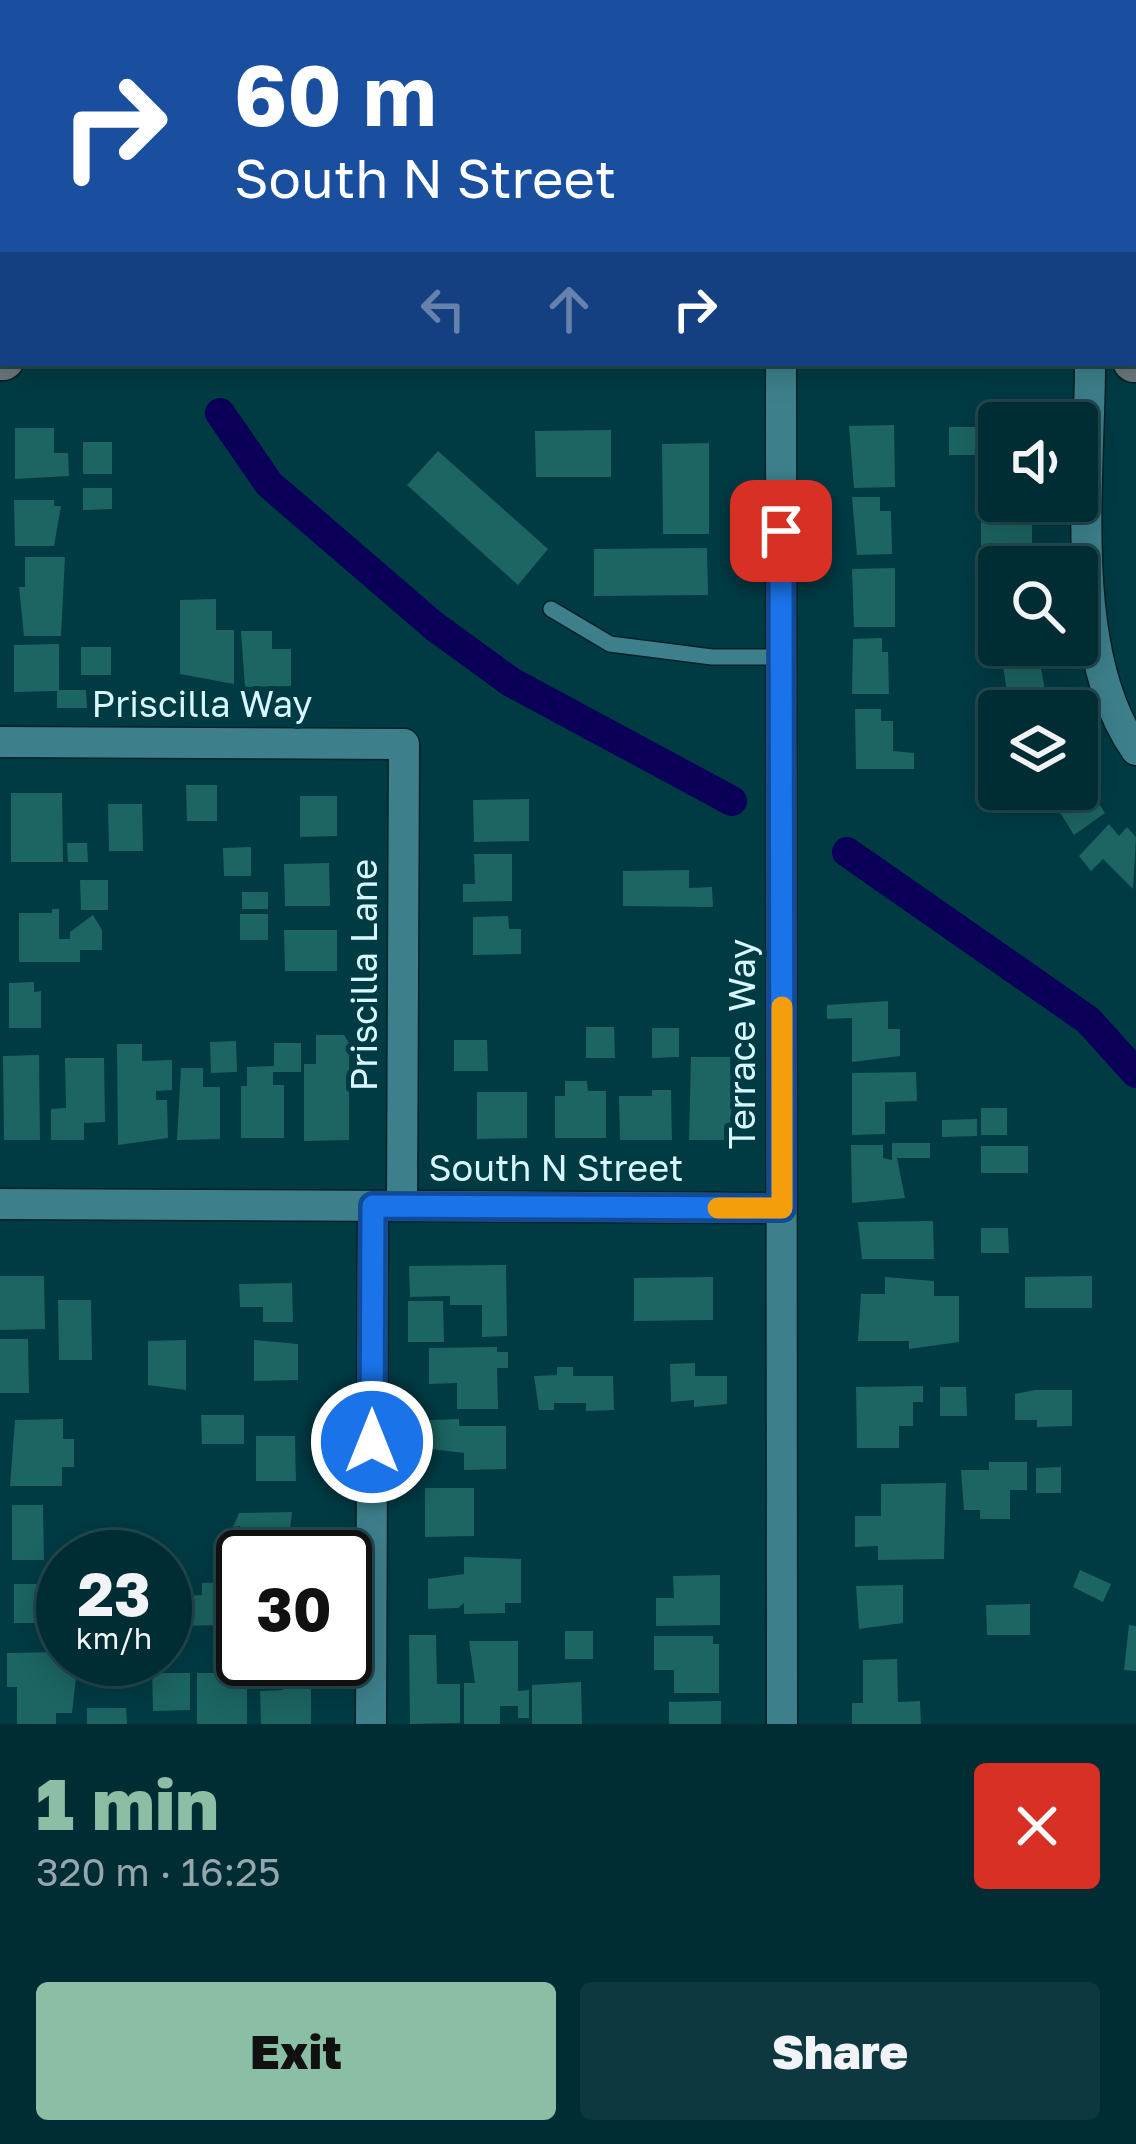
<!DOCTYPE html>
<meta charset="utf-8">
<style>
:root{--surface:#002c33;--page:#0e383f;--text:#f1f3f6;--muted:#95a7ac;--line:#22484e;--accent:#8abfa5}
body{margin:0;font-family:"Golos Text",sans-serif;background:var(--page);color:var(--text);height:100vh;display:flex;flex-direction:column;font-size:45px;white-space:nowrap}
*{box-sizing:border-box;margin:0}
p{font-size:39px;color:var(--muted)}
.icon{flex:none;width:66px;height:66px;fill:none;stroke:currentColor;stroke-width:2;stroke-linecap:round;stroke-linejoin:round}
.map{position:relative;height:1724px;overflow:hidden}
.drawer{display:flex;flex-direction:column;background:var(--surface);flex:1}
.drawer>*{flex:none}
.hud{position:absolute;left:0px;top:0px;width:1137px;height:366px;box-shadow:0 6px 30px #0003,0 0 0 3px var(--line);background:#1a4fa0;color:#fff;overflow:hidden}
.controls{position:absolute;left:978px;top:402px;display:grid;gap:24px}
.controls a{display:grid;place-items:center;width:120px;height:120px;border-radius:12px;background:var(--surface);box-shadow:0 6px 30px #0003,0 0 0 3px var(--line);font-size:60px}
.speed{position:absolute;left:36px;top:1530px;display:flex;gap:24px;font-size:60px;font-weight:700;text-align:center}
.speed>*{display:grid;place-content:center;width:156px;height:156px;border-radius:50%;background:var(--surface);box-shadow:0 6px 30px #0003,0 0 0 3px var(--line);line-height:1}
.speed small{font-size:30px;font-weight:400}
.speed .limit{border:6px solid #111;border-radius:18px;background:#fff;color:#111}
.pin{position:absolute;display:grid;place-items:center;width:102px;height:102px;color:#fff;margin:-51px;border-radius:24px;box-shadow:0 6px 18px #0006}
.me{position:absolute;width:132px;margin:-66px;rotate:0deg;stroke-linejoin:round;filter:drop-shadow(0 0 9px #0008)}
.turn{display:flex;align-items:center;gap:42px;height:252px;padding:0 36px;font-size:54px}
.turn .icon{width:156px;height:156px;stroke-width:2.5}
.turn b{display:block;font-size:84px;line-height:102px}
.lanes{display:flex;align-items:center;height:114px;padding:0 36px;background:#0003;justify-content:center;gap:60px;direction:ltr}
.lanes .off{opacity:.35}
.round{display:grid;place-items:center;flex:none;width:126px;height:126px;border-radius:12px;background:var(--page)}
.summary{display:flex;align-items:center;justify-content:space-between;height:204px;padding:0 36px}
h1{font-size:72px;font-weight:800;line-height:90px;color:var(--accent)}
.button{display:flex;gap:24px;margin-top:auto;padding:24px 36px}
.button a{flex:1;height:138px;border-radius:12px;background:var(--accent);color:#111;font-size:48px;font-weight:800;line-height:138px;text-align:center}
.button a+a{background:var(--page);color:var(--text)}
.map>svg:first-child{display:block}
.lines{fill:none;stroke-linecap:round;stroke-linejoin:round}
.canal{stroke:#0a0057;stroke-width:30}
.building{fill:#1c6562}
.lane-casing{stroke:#002127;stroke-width:18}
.street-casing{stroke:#002127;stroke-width:33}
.secondary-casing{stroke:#002127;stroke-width:45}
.lane{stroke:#3d808c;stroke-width:15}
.street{stroke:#3d808c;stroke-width:30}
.secondary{stroke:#6b767a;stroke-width:42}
.route-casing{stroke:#114b97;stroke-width:30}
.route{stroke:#1a73e8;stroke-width:21}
.slow{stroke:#f59e0b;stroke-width:21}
.labels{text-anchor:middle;stroke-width:10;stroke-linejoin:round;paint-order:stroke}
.street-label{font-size:36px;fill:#d7f7fe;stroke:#003b44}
</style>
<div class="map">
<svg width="1136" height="1724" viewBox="0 0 1136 1724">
<rect width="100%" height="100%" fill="#003b44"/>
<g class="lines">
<g class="canal">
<polyline points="862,3 862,0"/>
<polyline points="0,177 3,181"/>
<polyline points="220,413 269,484 434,626 511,682 732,801"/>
<polyline points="847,852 1088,1020 1136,1073"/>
</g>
</g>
<g class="building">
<polygon points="894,425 895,487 854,488 849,426"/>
<polygon points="949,427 999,427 999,482 975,482 975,455 949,455"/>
<polygon points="15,428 54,428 54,453 68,453 69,476 15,479"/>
<polygon points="611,430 611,477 536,477 535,431"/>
<rect x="83" y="442" width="29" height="32"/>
<polygon points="709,443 709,534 663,534 662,444"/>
<polygon points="438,451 548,549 518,585 407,485"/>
<polygon points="83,488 112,488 112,509 83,510"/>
<polygon points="852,497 880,497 880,511 891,511 892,554 857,555"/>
<polygon points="14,500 54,500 54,506 61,506 54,546 15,546"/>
<polygon points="997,501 1025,501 1025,507 1032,507 1032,551 981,552 981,506 997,506"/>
<polygon points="707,548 708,595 594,596 594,549"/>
<polygon points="25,557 65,557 61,636 24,636 19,587 25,587"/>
<polygon points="895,568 895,627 854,627 852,569"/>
<polygon points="983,578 999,578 999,621 984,621"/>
<polygon points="216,599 216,630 234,630 234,684 180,674 180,600"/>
<polygon points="241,631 272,631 272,649 291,649 291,686 245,687"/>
<polygon points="999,631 999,645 1037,647 1045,690 1008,698 1001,653 979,657 975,634"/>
<polygon points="882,638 882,652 888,652 889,694 852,694 853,639"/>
<polygon points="59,644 59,690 86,690 87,708 57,708 57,691 14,692 14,645"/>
<rect x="81" y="647" width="30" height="28"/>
<polygon points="855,709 881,709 881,721 893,721 893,751 914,753 914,769 856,769"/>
<polygon points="999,723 999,762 990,766 979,743 996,737 991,726"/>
<polygon points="186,785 217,785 217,821 187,821"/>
<polygon points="1065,789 1074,789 1079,797 1090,790 1105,813 1074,835 1051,798"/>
<polygon points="11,793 62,793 63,862 11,862"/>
<polygon points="300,796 337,796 337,836 300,837"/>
<polygon points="529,799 529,841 474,842 473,800"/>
<polygon points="108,804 142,804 143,851 109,851"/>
<polygon points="1109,824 1119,836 1127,827 1136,837 1133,889 1103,859 1091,871 1079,856"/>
<polygon points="67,843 87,843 88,862 68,862"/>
<polygon points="251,847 251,876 224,876 223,848"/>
<polygon points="474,854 512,854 512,901 463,902 463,884 475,884"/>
<polygon points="329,863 330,906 285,906 284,864"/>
<polygon points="689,870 689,888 712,887 713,907 623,906 623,871"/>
<polygon points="80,880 108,880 108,910 81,910"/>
<rect x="242" y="892" width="26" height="17"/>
<polygon points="52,909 59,909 59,939 70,939 70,932 93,915 102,930 102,950 80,950 80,962 19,962 19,913 52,913"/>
<rect x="240" y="914" width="28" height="26"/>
<polygon points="508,916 509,929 521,929 521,954 473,955 473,917"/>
<polygon points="284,930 337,930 337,971 285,971"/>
<polygon points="34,982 34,992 41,991 41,1028 9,1028 9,983"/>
<polygon points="888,1001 888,1029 900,1029 900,1056 852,1062 852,1018 827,1019 827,1005"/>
<polygon points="586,1027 614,1027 615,1058 586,1058"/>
<polygon points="652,1028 679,1028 679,1057 652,1058"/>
<polygon points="316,1035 344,1035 349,1043 349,1140 304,1141 304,1064 316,1064"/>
<polygon points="454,1040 487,1040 488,1071 454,1071"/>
<polygon points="236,1041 237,1072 211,1073 210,1042"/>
<polygon points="274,1043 301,1043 301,1072 273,1072 273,1085 284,1085 284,1138 241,1138 241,1086 247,1086 247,1067 274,1066"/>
<polygon points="117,1044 142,1044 142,1061 172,1060 172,1090 156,1091 156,1100 167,1100 168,1138 118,1145"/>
<polygon points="39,1055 40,1140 4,1140 3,1056"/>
<polygon points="691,1057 730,1057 732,1140 689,1140"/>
<polygon points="65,1058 104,1058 105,1122 84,1123 84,1140 51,1140 51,1109 66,1108"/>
<polygon points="181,1068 203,1068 203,1087 220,1087 220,1139 177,1140"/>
<polygon points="916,1072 917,1101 885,1102 885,1134 852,1135 852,1073"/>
<polygon points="565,1081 587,1081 588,1091 606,1091 606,1138 555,1138 555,1096 565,1096"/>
<polygon points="652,1090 671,1090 672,1140 620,1140 619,1096 652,1096"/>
<polygon points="477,1092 527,1092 527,1138 477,1139"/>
<rect x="981" y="1108" width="26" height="27"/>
<polygon points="977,1119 977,1136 942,1137 942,1120"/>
<polygon points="892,1143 930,1143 930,1158 897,1158 905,1198 852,1203 851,1145 883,1145 883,1158 892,1160"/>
<rect x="981" y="1146" width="47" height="27"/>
<polygon points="933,1221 934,1259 862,1259 858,1222"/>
<polygon points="981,1228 1008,1228 1009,1253 981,1253"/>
<polygon points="506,1265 507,1336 482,1337 482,1305 450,1305 450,1296 410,1297 409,1266"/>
<polygon points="0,1276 44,1276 45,1329 0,1330"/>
<polygon points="1092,1276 1092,1308 1025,1308 1025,1277"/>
<polygon points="713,1277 713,1320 634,1321 634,1278"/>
<polygon points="885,1277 934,1281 934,1296 959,1296 959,1342 909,1349 909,1341 858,1341 861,1294 885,1294"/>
<polygon points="292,1283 293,1322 263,1322 263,1307 240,1307 239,1284"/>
<polygon points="58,1300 91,1300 92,1360 59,1360"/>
<polygon points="408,1301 443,1301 444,1342 408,1342"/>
<polygon points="0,1339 28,1339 29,1393 0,1393"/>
<polygon points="186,1340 186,1390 148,1385 148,1341"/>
<polygon points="254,1340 298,1344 298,1380 254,1381"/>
<polygon points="497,1347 497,1352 508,1352 508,1368 497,1368 498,1409 457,1409 457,1383 429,1384 429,1348"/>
<polygon points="695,1363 695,1376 727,1376 727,1404 694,1407 694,1400 671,1402 670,1364"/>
<polygon points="557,1367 573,1367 573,1376 613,1376 614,1410 586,1411 586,1403 554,1403 554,1410 539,1410 534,1376 557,1375"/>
<polygon points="923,1386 923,1402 913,1402 913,1426 899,1426 899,1448 857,1448 856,1387"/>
<polygon points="940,1387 966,1387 967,1416 940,1416"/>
<polygon points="1035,1390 1072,1390 1072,1426 1037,1427 1037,1420 1015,1420 1015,1394"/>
<polygon points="201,1415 244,1415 244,1444 202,1444"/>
<polygon points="63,1419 63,1439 74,1439 74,1467 62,1467 62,1486 10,1486 15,1420"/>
<polygon points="459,1419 459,1426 506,1426 506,1469 464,1470 464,1453 430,1449 430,1420"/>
<polygon points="256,1436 295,1436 296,1481 256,1481"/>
<polygon points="989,1462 1027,1462 1027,1490 1010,1490 1010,1519 980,1519 980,1510 964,1510 961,1470 989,1470"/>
<polygon points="1061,1467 1061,1493 1036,1493 1036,1468"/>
<polygon points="946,1483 944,1559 878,1560 878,1546 855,1547 855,1516 881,1516 881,1484"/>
<polygon points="425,1488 474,1488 474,1536 425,1537"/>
<polygon points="12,1505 43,1505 44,1560 12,1560"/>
<polygon points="292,1512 287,1557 246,1557 240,1526 233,1527 239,1513"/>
<polygon points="464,1557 521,1559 521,1603 505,1603 505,1613 464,1614 464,1603 458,1608 428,1609 428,1579 464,1574"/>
<polygon points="1080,1570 1111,1584 1103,1602 1073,1587"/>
<polygon points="224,1572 243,1572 243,1597 233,1597 233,1625 165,1626 165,1596 202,1595 202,1583 224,1582"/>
<polygon points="720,1575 720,1625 656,1626 656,1598 674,1598 673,1576"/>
<rect x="14" y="1584" width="38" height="39"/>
<polygon points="903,1585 903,1623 859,1629 856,1586"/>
<polygon points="1030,1604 1030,1635 987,1635 986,1605"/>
<polygon points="1129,1625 1136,1626 1136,1671 1124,1670"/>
<rect x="565" y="1631" width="28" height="28"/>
<polygon points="409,1635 436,1635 437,1684 460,1684 460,1723 410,1724"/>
<polygon points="654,1636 713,1636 713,1644 719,1644 719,1693 674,1693 674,1670 654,1670"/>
<polygon points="469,1641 518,1641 518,1691 529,1690 529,1718 518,1718 518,1706 500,1706 500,1724 464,1724 464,1683 475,1683"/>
<polygon points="63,1652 63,1659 78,1659 72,1713 56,1713 56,1724 17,1724 17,1687 7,1687 7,1653"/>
<polygon points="897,1659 898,1702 920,1701 921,1724 852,1724 852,1703 863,1703 863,1660"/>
<polygon points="152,1673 190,1673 190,1710 153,1711"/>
<rect x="197" y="1673" width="50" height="51"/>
<polygon points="581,1682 582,1724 532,1724 532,1685"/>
<polygon points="283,1683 311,1683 311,1724 261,1724 260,1691 283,1690"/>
<polygon points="721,1701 721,1724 669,1724 669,1702"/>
<polygon points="87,1708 126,1708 127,1724 87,1724"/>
</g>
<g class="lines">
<g class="lane-casing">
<g id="lane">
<polyline points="370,0 371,3"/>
<polyline points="551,609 610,644 712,657 781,657"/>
</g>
</g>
<g class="street-casing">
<g id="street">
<polyline points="780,0 780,3"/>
<polyline points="1090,0 1090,3"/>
<polyline points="781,363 782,1724"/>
<path d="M1090 363C1090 479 1067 653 1136 750"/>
<polyline points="0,742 404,744 402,1206"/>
<polyline points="0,1204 781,1208"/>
<polyline points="371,1724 373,1206"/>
</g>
</g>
<g class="secondary-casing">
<g id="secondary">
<polyline points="0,359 3,359"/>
<polyline points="1134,361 1136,361"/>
</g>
</g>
<use href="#lane" class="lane"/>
<use href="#street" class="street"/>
<use href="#secondary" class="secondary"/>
</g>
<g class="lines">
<g class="route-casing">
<polyline id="route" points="372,1442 373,1206 782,1208 781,531"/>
</g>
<use href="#route" class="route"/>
<polyline class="slow" points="718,1208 782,1208 782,1007"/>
</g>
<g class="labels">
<g class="street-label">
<text x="202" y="717">Priscilla Way</text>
<text transform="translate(364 975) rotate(-90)" y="13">Priscilla Lane</text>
<text transform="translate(742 1044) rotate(-90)" y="13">Terrace Way</text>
<text x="556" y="1181">South N Street</text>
</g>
</g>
</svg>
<div class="controls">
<a><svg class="icon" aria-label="sound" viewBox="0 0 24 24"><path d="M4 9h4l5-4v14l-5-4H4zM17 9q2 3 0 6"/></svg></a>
<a><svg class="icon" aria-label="search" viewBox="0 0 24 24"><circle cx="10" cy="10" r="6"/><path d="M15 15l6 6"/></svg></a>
<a><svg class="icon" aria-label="layers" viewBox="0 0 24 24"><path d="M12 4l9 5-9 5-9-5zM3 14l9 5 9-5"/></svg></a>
</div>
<div class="speed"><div>23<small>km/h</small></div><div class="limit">30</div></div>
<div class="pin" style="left:781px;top:531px;background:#d93025"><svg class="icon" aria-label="arrive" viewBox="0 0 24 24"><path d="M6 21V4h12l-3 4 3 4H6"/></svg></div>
<svg class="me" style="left:372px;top:1442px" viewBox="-20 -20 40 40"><circle r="17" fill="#1a73e8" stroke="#fff" stroke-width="3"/><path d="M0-11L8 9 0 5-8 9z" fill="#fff"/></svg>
<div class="hud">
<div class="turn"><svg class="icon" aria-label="right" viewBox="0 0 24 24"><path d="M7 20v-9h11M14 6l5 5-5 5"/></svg><div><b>60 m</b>South N Street</div></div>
<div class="lanes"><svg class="icon off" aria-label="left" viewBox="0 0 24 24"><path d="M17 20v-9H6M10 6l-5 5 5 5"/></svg><svg class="icon off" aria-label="ahead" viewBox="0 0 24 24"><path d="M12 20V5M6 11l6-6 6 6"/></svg><svg class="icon" aria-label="right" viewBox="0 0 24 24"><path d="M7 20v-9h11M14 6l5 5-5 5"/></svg></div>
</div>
</div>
<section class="drawer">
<div class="summary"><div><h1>1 min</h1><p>320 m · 16:25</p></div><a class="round" style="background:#d93025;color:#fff"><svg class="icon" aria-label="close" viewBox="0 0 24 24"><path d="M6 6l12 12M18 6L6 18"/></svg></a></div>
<div class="button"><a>Exit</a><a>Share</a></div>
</section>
